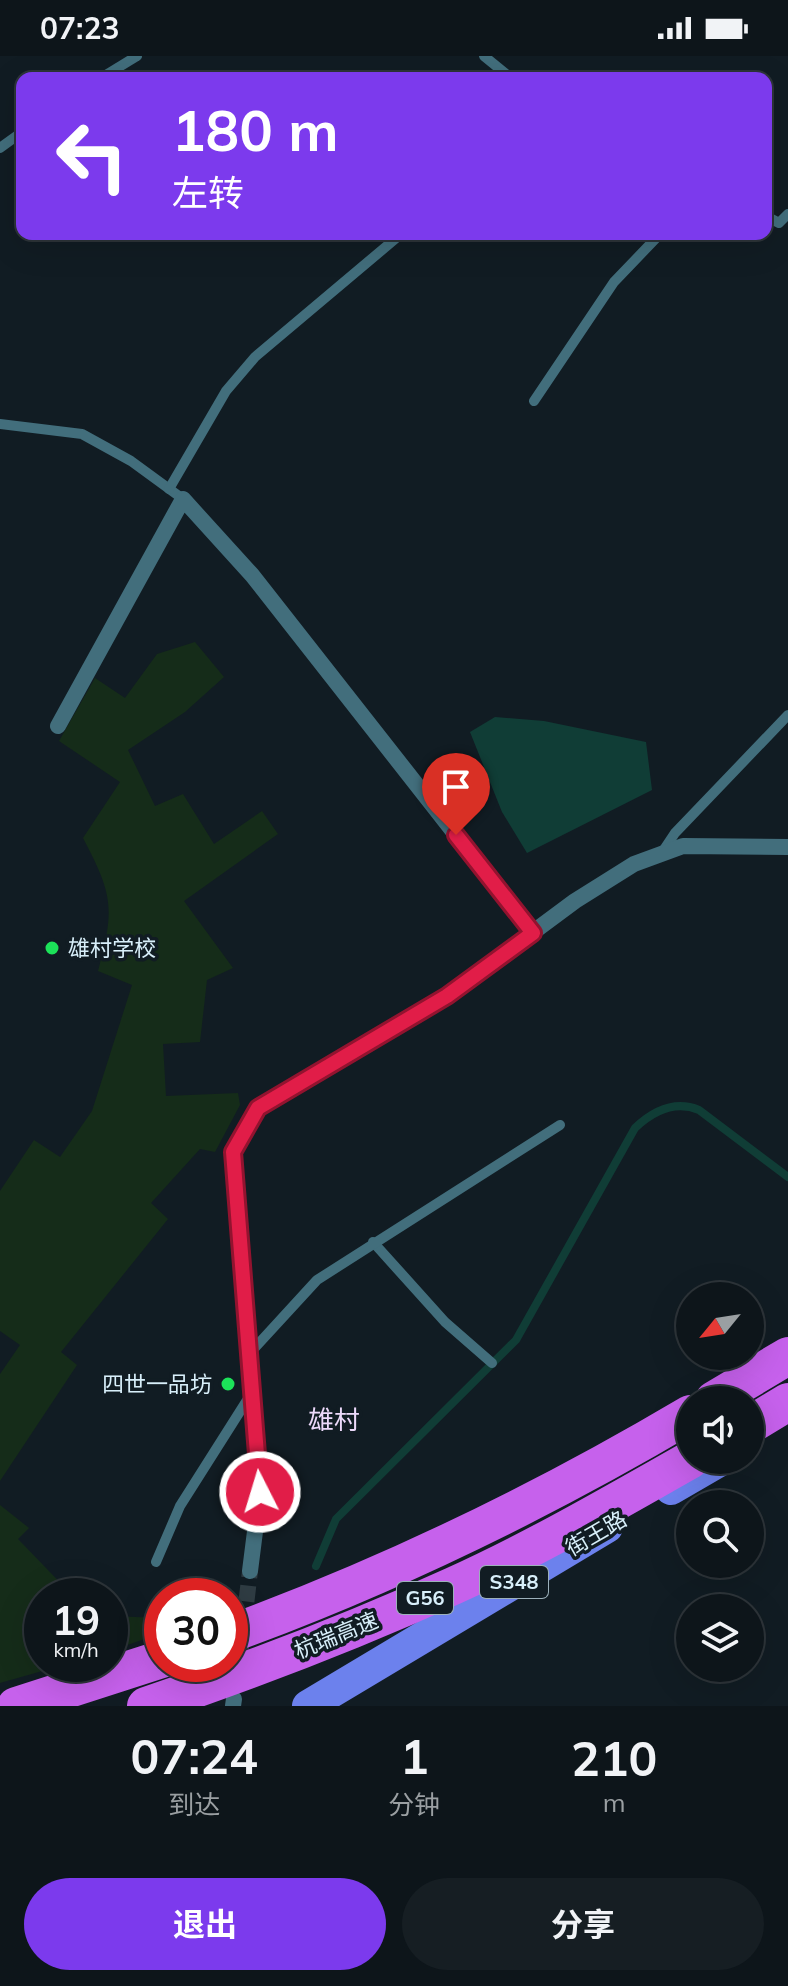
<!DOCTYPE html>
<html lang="zh">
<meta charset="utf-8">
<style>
:root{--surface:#0d151a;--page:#161e23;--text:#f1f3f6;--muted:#9a9fa2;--line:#2d3439;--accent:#7c3aed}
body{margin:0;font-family:Mulish,"Noto Sans SC",sans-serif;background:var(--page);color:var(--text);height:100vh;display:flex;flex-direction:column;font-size:30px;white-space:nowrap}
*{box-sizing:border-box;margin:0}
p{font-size:26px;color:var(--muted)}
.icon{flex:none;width:44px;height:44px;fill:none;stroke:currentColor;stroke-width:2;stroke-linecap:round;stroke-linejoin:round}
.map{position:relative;height:1650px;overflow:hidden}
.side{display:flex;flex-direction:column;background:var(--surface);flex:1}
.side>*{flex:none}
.hud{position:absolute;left:16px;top:16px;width:756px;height:168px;border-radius:16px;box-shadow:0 8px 32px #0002,0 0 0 2px var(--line);background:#7c3aed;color:#fff;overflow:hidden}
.needle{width:52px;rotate:240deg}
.tools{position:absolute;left:676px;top:1226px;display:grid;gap:16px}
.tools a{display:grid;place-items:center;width:88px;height:88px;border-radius:50%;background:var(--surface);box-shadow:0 8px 32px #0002,0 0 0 2px var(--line);font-size:40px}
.speed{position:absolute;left:24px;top:1522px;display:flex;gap:16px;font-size:40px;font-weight:700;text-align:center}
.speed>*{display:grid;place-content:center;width:104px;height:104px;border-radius:50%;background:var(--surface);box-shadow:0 8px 32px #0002,0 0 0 2px var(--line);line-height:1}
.speed small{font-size:20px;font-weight:400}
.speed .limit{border:12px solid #d22;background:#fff;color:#111}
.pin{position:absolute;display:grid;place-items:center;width:68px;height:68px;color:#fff;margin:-82px -34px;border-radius:50% 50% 50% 0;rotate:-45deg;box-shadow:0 0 8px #0007}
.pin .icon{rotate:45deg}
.me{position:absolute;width:88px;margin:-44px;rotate:355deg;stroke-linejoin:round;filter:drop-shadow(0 0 6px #0008)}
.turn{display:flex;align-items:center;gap:28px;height:168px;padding:0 24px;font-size:36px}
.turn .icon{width:104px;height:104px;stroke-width:2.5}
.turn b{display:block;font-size:56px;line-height:68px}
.eta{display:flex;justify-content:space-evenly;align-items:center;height:136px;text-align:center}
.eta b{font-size:48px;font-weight:700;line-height:56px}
.action{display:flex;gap:16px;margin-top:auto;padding:16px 24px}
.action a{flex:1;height:92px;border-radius:48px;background:var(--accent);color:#fff;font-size:32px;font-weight:700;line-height:92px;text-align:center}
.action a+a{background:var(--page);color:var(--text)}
.status{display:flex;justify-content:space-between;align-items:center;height:56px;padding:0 40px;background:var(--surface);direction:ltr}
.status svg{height:22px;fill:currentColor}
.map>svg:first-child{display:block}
.green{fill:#152c19}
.water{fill:#103d36}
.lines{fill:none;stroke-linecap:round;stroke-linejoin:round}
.stream{stroke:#103d36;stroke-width:8}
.minor-tunnel{stroke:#2f3c43;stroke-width:16;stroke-dasharray:16 8;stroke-linecap:butt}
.service{stroke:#426e7c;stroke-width:10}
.minor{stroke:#426e7c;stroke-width:16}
.primary{stroke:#6c81ed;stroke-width:32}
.motorway{stroke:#c661ec;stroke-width:38}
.route-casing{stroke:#92132f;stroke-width:20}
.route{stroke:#e11d48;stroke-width:14}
.poi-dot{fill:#1ce259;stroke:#111c23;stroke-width:3}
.labels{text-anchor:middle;stroke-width:7;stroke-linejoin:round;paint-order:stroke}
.shield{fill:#111c23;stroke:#9cb0ba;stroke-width:2}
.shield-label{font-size:20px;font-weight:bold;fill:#d8effa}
.poi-label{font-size:22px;fill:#d8effa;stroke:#111c23;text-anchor:start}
.street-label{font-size:22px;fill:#d8effa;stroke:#111c23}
.quarter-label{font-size:26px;fill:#ecd9fa;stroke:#111c23}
</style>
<div class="status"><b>07:23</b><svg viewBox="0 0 49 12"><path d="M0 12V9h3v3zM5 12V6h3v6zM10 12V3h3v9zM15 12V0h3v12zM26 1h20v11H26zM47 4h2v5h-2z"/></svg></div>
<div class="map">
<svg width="788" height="1650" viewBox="0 0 788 1650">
<rect width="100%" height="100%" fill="#111c23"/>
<g class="green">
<path d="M195 586 224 621 185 656 128 694 155 750 183 738 214 788 262 755 278 778 184 845 233 912 207 924 200 986 163 988 166 1040 238 1037 240 1049 215 1096 200 1093 151 1147 168 1163 61 1296 77 1309 0 1425V1318L20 1289 0 1275V1135L34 1084 60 1101 92 1055 132 929 98 915C115 852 113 839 83 782L120 726 59 685 95 622 125 642 157 598Z"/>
<polygon points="0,1449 29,1472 18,1483 73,1540 42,1540 42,1608 67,1608 0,1627"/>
<polygon points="110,1560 162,1562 162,1577 110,1595"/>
</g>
<polygon class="water" points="495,661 544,665 646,686 652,734 527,797 502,756 470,676"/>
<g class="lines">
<path class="stream" d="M316 1510 336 1463 516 1284 635 1072C653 1055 675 1044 699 1054L788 1121"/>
<polyline class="minor-tunnel" points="238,1617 250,1515"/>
<g class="service">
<polyline points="484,0 511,22"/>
<polyline points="101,22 137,0"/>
<polyline points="0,92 22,76"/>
<polyline points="766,160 779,167 788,158"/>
<polyline points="534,345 614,226 660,178"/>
<polyline points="0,368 82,378 131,405 183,443"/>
<polyline points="169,433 226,335 255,301 401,178"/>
<polyline points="663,795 675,777 788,659"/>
<polyline points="373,1186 445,1266 492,1307"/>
<polyline points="249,1298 317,1224 560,1069"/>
<polyline points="156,1506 180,1450 251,1338"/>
</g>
<g class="minor">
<polyline points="58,670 183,443 252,519 533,877"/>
<polyline points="250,1515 260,1436 233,1096 258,1052 447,940 575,845 634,808 683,790 788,791"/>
<polyline points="233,1650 234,1643"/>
</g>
<g class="primary">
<polyline points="671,1433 721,1404"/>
<polyline points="308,1650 607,1471"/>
</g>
<g class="motorway">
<polyline points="714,1344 788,1300"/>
<polyline points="750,1369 788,1346"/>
<path d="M230 1578C391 1519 543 1445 690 1358"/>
<polyline points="16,1650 162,1603"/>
<path d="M146 1650C250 1615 354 1575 453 1530 535 1493 612 1448 690 1404"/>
</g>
</g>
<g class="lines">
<g class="route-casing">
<polyline id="route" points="260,1436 233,1096 258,1052 447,940 533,877 456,779"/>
</g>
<use href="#route" class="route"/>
</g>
<g class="poi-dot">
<circle cx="52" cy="892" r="8"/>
<circle cx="228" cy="1328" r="8"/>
</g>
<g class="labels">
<g class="shield">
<rect x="480" y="1510" width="68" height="32" rx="6"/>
<rect x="397" y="1526" width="56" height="32" rx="6"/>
</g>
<g class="shield-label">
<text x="514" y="1533">S348</text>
<text x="425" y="1549">G56</text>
</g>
<g class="poi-label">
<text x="68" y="900">雄村学校</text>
<text x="212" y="1336" text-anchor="end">四世一品坊</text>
</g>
<g class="street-label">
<text transform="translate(596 1477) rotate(-30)" y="8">街王路</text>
<text transform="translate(336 1579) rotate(-22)" y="8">杭瑞高速</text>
</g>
<g class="quarter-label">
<text x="334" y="1373">雄村</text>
</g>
</g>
</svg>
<div class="tools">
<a><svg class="needle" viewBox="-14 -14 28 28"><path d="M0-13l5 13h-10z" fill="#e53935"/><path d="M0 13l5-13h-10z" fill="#9a9fa2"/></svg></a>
<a><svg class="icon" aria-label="sound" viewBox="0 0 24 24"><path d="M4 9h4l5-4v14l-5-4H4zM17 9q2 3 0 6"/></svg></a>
<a><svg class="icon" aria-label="search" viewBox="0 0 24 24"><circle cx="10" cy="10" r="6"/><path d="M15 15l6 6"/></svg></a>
<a><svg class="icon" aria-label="layers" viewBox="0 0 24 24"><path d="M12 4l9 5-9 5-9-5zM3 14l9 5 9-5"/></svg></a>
</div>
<div class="speed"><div>19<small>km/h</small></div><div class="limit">30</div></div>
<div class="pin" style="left:456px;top:779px;background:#d93025"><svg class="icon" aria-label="arrive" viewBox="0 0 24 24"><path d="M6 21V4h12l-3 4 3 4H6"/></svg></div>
<svg class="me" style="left:260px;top:1436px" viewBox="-20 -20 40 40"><circle r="17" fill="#e11d48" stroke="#fff" stroke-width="3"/><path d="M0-11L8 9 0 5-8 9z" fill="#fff"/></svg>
<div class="hud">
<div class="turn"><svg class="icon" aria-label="left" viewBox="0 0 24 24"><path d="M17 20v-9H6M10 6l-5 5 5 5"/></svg><div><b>180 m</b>左转</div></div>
</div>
</div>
<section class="side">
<div class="eta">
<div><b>07:24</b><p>到达</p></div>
<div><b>1</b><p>分钟</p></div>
<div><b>210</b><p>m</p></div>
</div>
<div class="action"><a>退出</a><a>分享</a></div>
</section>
